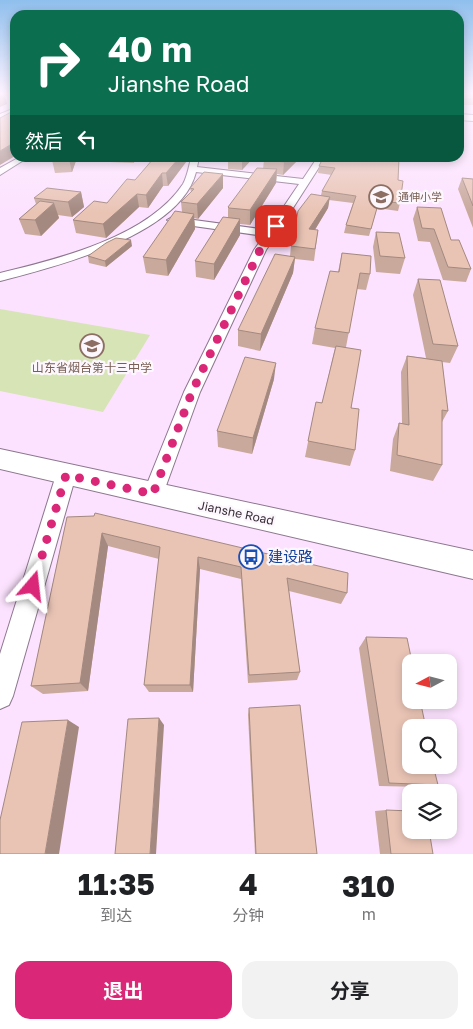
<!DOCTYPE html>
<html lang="zh">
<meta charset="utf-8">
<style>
:root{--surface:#fff;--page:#f2f2f2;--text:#202124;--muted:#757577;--accent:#db2777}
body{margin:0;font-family:"Golos Text","Noto Sans SC",sans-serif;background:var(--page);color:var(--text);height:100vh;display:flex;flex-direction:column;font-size:19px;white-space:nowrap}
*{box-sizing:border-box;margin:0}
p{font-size:16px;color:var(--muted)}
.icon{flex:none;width:28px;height:28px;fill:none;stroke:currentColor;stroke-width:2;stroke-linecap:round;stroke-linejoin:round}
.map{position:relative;height:854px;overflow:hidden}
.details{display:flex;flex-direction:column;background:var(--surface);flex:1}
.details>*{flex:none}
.guide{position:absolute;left:10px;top:10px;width:454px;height:152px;border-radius:15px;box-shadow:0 2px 8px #0003;background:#0b6e4f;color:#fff;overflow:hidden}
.needle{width:32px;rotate:263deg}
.fabs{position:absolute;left:402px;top:654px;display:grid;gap:10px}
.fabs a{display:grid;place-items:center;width:55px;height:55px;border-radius:10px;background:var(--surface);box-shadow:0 2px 8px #0003;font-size:25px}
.pin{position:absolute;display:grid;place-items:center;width:42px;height:42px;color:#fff;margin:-21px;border-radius:10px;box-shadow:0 2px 8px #0006}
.me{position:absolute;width:55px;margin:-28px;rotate:17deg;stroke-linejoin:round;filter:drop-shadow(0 0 4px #0008)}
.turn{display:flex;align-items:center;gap:18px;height:105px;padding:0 15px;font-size:22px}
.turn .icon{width:65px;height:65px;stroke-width:2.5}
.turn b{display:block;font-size:35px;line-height:42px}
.then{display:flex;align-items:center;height:48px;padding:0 15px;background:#0003;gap:10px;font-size:19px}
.eta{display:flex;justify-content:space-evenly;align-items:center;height:85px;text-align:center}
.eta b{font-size:30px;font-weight:700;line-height:35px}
.action{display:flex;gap:10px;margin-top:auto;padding:10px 15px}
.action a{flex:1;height:58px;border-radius:15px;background:var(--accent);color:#fff;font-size:20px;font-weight:700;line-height:58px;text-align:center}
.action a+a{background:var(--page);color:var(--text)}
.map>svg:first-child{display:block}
.green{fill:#d6e4b6}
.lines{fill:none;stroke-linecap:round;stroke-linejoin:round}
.street-casing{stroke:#8d768f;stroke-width:2}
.secondary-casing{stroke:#8d768f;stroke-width:2}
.street{fill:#fff;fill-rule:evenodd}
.secondary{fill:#fff;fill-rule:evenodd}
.wall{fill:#c8a99c}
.shaded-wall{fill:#a3897f}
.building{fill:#e9c4b5;stroke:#a3897f}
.route{stroke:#db2777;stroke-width:9;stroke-dasharray:0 16.2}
.labels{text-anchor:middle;stroke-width:4.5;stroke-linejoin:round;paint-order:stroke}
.far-education-label{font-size:11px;fill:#785e54;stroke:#fcf7fc;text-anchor:start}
.education-label{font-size:12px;fill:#785e54;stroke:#fcf7fc}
.street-label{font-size:12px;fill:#362c37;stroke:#fcf7fc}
.near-transit-label{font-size:15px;fill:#164399;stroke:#fcf7fc;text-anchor:start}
</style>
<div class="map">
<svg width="473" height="854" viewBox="0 0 473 854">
<rect width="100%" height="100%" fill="#fce2fe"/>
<polygon class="green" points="0,309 150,335 103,412 0,391"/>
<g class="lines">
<g class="street-casing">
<g id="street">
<polygon points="15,108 15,113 0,119 0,114"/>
<polygon points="18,158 27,158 0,175 0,168"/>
<path d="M191 158H199L197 167 303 179 317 158H325L266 250 200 392 163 494 160 500 153 502 146 500 143 494 184 392 254 250 264 236 172 223 167 220 172 217 268 230 299 184 196 172C181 235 55 267 0 281V273C58 259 148 237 183 184 187 177 189 166 191 158Z"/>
<polygon points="66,467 73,469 76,475 13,696 9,705 0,709 0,654 56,475 59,469"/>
</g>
</g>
<g class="secondary-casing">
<g id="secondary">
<polygon points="459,114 473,115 473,121 459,120"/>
<polygon points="0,449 473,551 473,579 0,469"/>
</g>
</g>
<use href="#street" class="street"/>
<use href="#secondary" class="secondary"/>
</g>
<g class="wall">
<rect x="459" y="93" width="14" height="12"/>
<polygon points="53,158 77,158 72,172 55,173 52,160"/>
<polygon points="109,158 139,158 133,163 110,162"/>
<polygon points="150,158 189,158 168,186 163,186 148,208 139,207 106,238 76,233 73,220 107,203 135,180 150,162"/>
<polygon points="216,158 253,158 242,170 228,169 228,159"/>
<polygon points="266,158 300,158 283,175 277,174 276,183 250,225 240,224 240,235 214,280 196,277 195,261 228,218 228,207 263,169 264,160"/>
<polygon points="323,158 406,158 404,161 399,160 398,180 400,203 398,211 377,208 369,236 344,233 346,225 353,203 329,200 328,208 315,230 318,230 314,261 295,259 293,273 260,351 238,346 238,330 290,256 291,246 321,195 322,191 332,175 318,173 319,166"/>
<polygon points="462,178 473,179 473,228 458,189"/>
<polygon points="190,188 223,188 198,219 194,218 195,229 168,276 146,273 143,257 182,212 181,202 191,192"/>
<polygon points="81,192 84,207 72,217 58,215 59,218 41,236 25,234 19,219 36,204 34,198"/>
<polygon points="417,207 451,240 471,269 466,282 443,280 430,242 418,241 413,219"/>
<polygon points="376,232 405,258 400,274 376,272 373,247"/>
<polygon points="132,246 106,267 89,263 88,256"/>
<polygon points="342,253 370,274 366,290 357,289 346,347 355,450 350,466 305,457 316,402 322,403 335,348 312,344 315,328 338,272"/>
<polygon points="418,279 458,346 450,363 442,362 448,411 442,422 442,465 433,481 390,471 393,439 399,423 402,423 401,372 407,356 426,358 413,295"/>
<polygon points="274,379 252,454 218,447 217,431"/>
<polygon points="67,517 347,593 341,604 289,591 300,672 297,680 248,683 241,579 200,569 193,692 149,692 144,685 159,559 108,546 88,691 43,694 31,686"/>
<polygon points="366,637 438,785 424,787 379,786 359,648"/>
<polygon points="249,708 317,854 255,854 248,715"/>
<polygon points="386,810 433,854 380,854 375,811"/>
</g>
<g class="shaded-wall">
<polygon points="0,93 14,93 15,94 5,96 7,104 0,107"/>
<polygon points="15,142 15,156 0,165 0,151"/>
<polygon points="69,158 77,158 72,172 69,159"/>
<polygon points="133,158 139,158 133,163"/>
<polygon points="179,158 189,158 168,186 166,173"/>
<polygon points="242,158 253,158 242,170"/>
<polygon points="289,158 300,158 283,175 284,162"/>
<polygon points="277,169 276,183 250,225 250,210"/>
<polygon points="162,173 163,186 148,208 146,195"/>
<polygon points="223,174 223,188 198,219 197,204"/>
<polygon points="81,192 84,207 72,217 68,202"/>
<polygon points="137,194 139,207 106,238 103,224"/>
<polygon points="330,197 328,208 308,241 309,229"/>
<polygon points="54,203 59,218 41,236 35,220"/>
<polygon points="194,214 195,229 168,276 166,260"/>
<polygon points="240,219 240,235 214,280 214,264"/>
<polygon points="131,240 132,246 106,267 105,261"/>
<polygon points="295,257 293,273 260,351 261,334"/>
<polygon points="276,363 274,379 252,454 253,438"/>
<polygon points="102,533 108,546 88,691 80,683"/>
<polygon points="198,557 200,569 193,692 190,685"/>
<polygon points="159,718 164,725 156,854 150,854"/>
<polygon points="68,720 79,727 59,854 45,854"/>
</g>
<g class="building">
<rect x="459" y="93" width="14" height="6"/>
<polygon points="15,110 15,142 0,151 0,118"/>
<polygon points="53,158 69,158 69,159 52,160"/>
<polygon points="154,158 179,158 166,173 162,173 146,195 137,194 103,224 73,220 94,201 107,203 127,179 135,180"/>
<polygon points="266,158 289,158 284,162 264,160"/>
<polygon points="323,158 399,158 398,180 403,181 400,203 379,201 371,229 346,225 356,196 322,191 335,168 319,166"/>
<polygon points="257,168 277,169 250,210 229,208 228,207"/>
<polygon points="204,172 223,174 197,204 181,202 194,189 190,188"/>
<polygon points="462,178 473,179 473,206"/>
<polygon points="47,188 81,192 68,202 34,198"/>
<polygon points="311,194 330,197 309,229 318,230 315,249 291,246 298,211"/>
<polygon points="40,201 54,203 35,220 19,219"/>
<polygon points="417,207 441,208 451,240 459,240 471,269 448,267 434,229 422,228"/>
<polygon points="175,211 194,214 166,260 143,257"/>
<polygon points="223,217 240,219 214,264 195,261"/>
<polygon points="376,232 399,233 405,258 380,256"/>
<polygon points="116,238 131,240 105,261 88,256 106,243"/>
<polygon points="342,253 371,256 370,274 360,273 349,333 315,328 330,271 339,272"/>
<polygon points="275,254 295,257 261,334 238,330"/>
<polygon points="418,279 440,280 458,346 433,344"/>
<polygon points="336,346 361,350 351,408 359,409 355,450 308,441 316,402 322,403"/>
<polygon points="407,356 442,361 448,411 442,410 442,465 397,455 399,423 409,425"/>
<polygon points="245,357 276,363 253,438 217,431"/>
<polygon points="95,513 348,573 347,593 287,578 300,672 249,675 241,567 198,557 190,685 144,685 160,547 102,533 80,683 31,686 67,517 94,516"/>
<polygon points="366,637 407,638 412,662 411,662 411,700 420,700 426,728 411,728 411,765 433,765 438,785 389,783"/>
<polygon points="300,705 317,854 256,854 249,708"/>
<polygon points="159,718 150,854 115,854 128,719"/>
<polygon points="68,720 45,854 0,854 0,820 22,722"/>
<polygon points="386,810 411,811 411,830 429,830 433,854 391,854"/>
</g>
<linearGradient id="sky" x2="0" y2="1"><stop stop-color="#8fbfed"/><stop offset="0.44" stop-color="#fef2ff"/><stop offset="1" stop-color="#fef2ff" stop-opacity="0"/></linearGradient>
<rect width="473" height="213" fill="url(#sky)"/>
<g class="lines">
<polyline class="route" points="33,586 66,475 153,494 192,392 260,250 276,226"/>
</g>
<defs>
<g id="school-ring" transform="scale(1.25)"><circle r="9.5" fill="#fcf7fc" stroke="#8d6e63" stroke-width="1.5"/><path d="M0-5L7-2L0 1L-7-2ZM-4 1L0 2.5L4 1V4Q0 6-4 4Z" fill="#8d6e63"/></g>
<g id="bus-ring" transform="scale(1.25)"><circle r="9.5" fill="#fcf7fc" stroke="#1a4fb4" stroke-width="1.5"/><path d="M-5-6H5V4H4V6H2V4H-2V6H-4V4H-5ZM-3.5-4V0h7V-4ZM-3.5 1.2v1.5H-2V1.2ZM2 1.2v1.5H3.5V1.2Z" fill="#1a4fb4"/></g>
</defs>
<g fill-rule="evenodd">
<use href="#school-ring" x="381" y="197"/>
<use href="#school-ring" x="92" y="346"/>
<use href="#bus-ring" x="251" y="557"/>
</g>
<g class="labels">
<g class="far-education-label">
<text x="398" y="201">通伸小学</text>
</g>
<g class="education-label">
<text x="92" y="372">山东省烟台第十三中学</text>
</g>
<g class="street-label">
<text transform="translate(236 513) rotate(12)" y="4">Jianshe Road</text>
</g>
<g class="near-transit-label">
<text x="268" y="562">建设路</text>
</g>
</g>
</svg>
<div class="fabs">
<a><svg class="needle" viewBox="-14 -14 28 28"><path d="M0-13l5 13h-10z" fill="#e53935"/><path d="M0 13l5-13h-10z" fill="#757577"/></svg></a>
<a><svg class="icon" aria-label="search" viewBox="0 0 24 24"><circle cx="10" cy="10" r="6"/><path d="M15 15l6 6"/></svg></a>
<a><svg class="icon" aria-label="layers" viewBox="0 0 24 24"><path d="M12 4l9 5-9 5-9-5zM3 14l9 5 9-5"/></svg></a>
</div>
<div class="pin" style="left:276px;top:226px;background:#d93025"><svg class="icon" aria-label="arrive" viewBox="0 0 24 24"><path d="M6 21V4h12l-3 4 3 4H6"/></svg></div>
<svg class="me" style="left:33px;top:586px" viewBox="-20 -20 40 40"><path d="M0-17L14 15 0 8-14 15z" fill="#db2777" stroke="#fff" stroke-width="4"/></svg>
<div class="guide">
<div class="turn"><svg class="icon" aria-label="right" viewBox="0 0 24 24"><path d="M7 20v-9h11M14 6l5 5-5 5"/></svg><div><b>40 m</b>Jianshe Road</div></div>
<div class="then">然后<svg class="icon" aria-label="left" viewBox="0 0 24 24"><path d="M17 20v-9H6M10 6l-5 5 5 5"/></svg></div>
</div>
</div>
<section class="details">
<div class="eta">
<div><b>11:35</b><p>到达</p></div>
<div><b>4</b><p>分钟</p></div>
<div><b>310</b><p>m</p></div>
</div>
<div class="action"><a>退出</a><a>分享</a></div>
</section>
